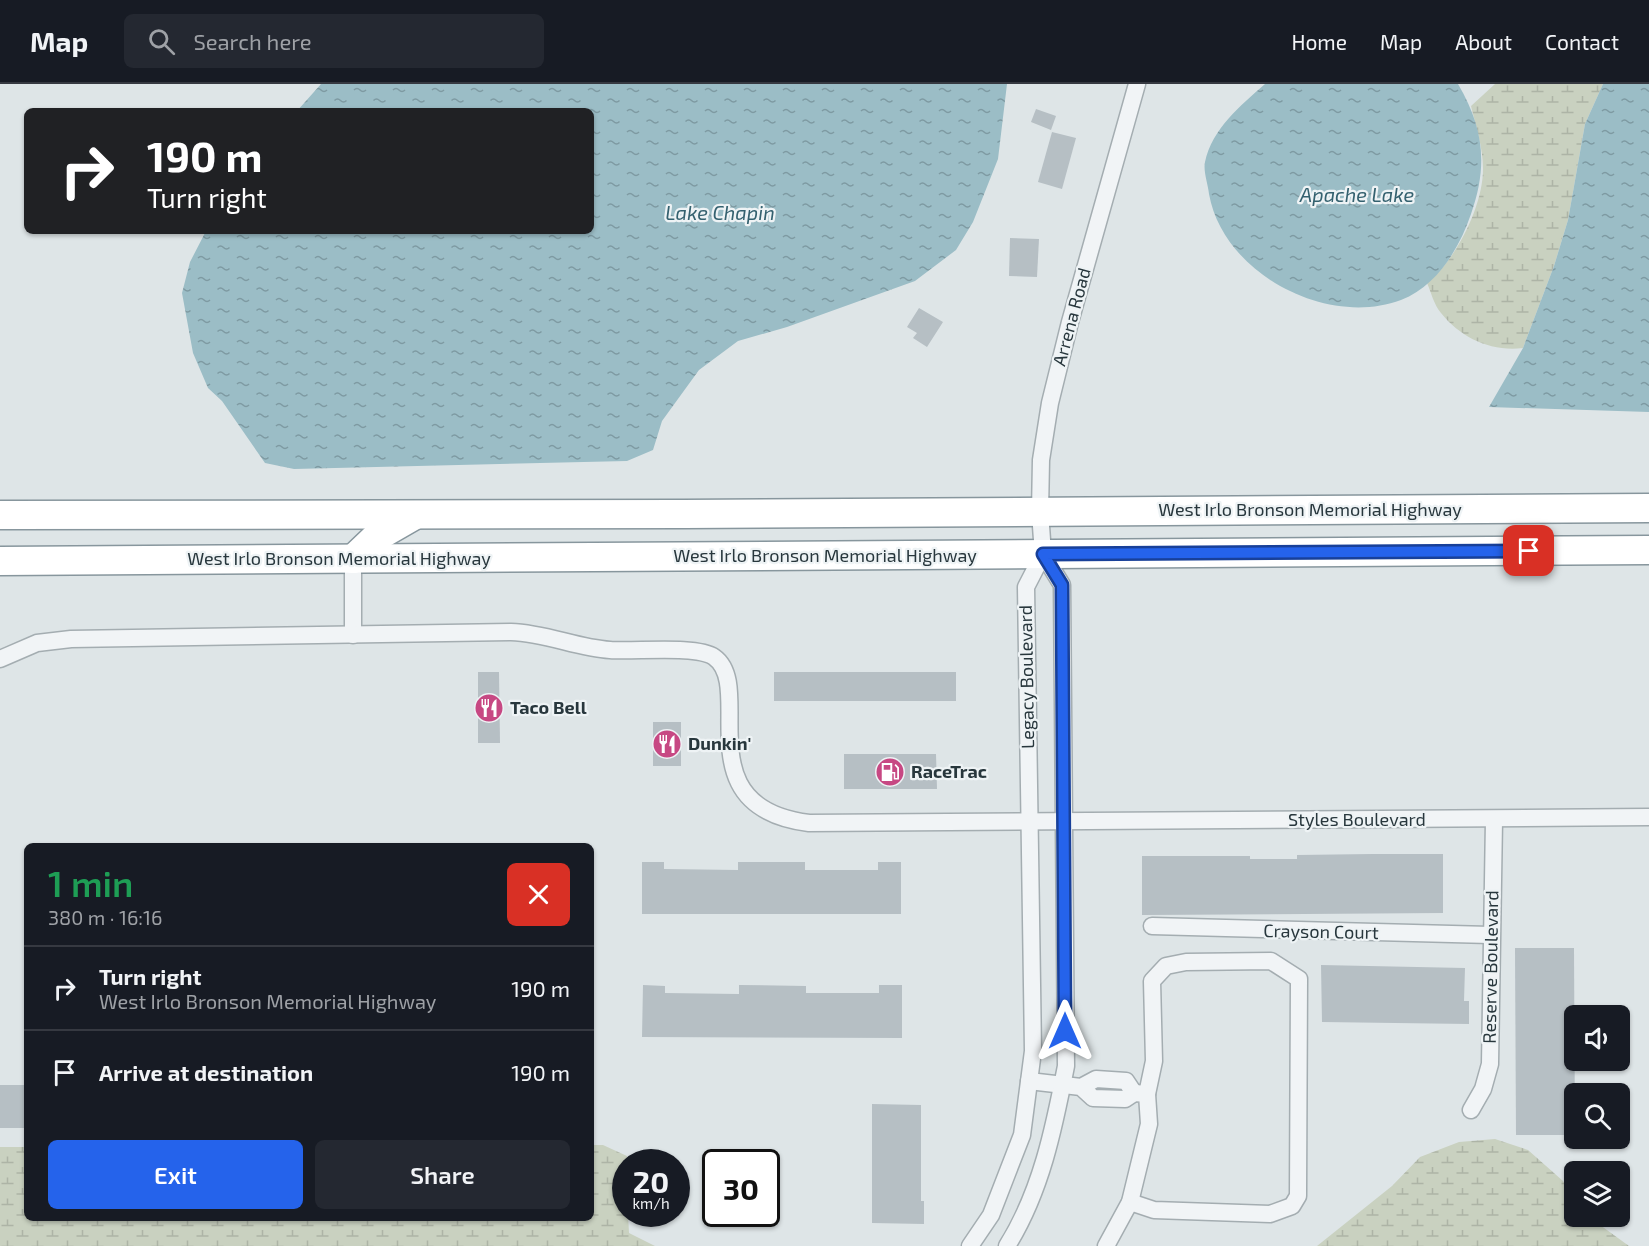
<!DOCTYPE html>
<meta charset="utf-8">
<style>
:root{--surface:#171b24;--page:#242831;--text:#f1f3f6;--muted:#9ea1a6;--line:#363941;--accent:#2563eb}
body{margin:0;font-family:"Exo 2",sans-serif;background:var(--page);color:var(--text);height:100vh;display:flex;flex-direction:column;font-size:22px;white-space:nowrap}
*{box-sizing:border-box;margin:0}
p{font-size:20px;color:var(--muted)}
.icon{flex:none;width:33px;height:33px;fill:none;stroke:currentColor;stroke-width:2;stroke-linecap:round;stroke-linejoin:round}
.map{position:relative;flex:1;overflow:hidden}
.panel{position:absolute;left:24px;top:759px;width:570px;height:378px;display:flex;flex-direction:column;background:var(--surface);border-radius:9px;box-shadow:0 2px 4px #0004}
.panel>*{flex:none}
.top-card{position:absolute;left:24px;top:24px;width:570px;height:126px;border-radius:9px;box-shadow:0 2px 4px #0004;background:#202124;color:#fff;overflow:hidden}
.controls{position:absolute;left:1564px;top:921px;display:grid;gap:12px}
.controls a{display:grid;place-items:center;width:66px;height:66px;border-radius:9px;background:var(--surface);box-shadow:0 2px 4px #0004;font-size:30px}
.speed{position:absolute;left:612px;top:1065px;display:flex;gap:12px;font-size:30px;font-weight:700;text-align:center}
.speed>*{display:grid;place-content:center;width:78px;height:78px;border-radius:50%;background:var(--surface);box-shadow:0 2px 4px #0004;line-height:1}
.speed small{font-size:15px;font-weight:400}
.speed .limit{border:3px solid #111;border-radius:9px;background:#fff;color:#111}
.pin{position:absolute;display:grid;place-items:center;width:51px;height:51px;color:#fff;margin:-26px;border-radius:12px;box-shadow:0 3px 9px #0006}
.me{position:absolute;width:66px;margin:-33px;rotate:0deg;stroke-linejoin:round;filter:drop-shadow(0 0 4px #0008)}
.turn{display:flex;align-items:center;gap:21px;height:126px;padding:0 24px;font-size:27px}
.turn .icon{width:78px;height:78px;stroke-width:2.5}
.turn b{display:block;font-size:42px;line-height:51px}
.round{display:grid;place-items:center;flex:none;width:63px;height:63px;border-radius:9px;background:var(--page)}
.headline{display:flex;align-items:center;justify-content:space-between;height:102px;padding:0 24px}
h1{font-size:36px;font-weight:600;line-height:45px;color:#1e9e55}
.cta{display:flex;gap:12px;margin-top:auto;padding:12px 24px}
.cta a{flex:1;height:69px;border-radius:9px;background:var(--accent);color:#fff;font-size:24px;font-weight:600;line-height:69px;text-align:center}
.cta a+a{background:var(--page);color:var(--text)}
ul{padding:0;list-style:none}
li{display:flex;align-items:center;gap:18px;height:84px;padding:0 24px;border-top:2px solid var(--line)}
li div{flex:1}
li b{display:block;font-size:22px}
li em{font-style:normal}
header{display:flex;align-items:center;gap:36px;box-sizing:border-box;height:84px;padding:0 30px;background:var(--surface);border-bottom:2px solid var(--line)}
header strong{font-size:28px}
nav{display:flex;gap:33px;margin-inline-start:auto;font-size:21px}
.search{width:420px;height:54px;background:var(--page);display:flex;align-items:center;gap:15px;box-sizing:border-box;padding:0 21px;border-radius:9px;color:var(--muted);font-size:22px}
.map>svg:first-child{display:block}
.wetland{fill:url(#wetland-marsh)}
.water{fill:url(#water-ripples)}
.building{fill:#b6bfc4}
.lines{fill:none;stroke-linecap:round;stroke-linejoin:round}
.minor-casing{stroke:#a4adb1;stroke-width:19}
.trunk-casing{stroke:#87969d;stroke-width:31}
.minor{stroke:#f1f4f6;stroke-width:16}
.trunk{stroke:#fff;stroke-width:28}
.route-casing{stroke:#184099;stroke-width:15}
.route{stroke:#2563eb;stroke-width:10}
.labels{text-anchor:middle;stroke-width:4.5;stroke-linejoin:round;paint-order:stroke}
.street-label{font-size:18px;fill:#28373d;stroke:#eef3f5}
.poi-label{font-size:18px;font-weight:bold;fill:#28373d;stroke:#eef3f5;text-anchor:start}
.water-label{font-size:20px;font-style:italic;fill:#34616f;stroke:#eef3f5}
</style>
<header>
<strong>Map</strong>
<div class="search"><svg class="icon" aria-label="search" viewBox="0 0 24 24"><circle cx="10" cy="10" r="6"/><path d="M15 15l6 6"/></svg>Search here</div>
<nav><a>Home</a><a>Map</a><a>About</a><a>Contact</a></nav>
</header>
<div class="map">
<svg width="1649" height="1162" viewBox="0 0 1649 1162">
<defs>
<pattern id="wetland-marsh" width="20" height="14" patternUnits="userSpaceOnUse" patternTransform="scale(1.5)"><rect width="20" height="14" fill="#c9d1c0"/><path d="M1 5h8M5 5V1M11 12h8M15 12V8" fill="none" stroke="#adb4a6"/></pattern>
<pattern id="water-ripples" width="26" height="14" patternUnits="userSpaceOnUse" patternTransform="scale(1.5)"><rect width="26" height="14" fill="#9bbdc6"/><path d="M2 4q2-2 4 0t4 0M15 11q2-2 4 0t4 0" fill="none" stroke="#7e9aa2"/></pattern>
</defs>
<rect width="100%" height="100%" fill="#dee5e7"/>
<g class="wetland">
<path d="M1495 0H1603L1585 40 1568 136 1554 182 1523 264C1491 268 1461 254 1441 229 1434 221 1431 208 1427 199 1456 176 1483 122 1483 85 1483 63 1476 43 1471 22Z"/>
<polygon points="1495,1055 1528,1066 1563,1097 1575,1118 1575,1132 1589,1133 1629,1162 1317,1162 1392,1102 1420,1073 1459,1058"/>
<polygon points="591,1061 603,1061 627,1072 626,1130 628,1130 629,1149 655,1162 0,1162 0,1063 27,1063 27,1134 591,1134"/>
</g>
<g class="water">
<polygon points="321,0 1007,0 998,75 973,138 956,166 915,197 787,243 738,257 699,286 662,337 653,366 627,377 294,385 265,379 222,317 208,304 193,269 182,209 190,178 206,147 591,147 591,27 297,27"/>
<path d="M1265 0H1458C1484 44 1488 82 1471 130 1459 165 1437 202 1401 216 1326 244 1223 189 1209 110 1208 100 1203 87 1205 78 1212 45 1241 21 1265 0Z"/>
<polygon points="1603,0 1649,0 1649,328 1489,323 1523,264 1554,182 1568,136 1585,40"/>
</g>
<g class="building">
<polygon points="1036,25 1056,32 1051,46 1031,38"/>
<polygon points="1052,48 1076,54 1062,105 1038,98"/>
<polygon points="1010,154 1039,155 1037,193 1009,192"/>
<polygon points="919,224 943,238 927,263 913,254 917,249 907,243"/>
<polygon points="478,588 499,588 500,659 478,659"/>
<rect x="774" y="588" width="182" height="29"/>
<rect x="653" y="638" width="28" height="44"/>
<polygon points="844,670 936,670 937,705 844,705"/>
<polygon points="1372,770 1443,770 1443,829 1142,831 1142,772 1250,772 1250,775 1297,775 1297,771"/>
<polygon points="642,778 664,778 664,785 738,786 738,778 805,778 805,786 878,786 878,778 901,778 901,830 642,830"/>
<polygon points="1515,864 1574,864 1575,1051 1516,1051"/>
<polygon points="1321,881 1465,884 1464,917 1469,917 1469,940 1322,938"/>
<polygon points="643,901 665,902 665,909 739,910 739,901 806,902 806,909 879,909 879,901 902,901 902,954 642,953"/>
<rect x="0" y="1001" width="27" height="43"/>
<polygon points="872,1020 921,1021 921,1117 924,1117 924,1140 872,1139"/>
</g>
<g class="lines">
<g class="minor-casing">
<g id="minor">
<polyline points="353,475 353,551"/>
<path d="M0 575 37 559 71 555 511 548C546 549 577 564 610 566 634 568 697 561 714 573 757 603 682 723 809 739L1649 733"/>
<polyline points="1152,842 1490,851"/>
<polyline points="1029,997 1081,1003 1096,995 1126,997 1134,1009 1125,1015 1093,1014 1081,1003"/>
<polyline points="1471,1026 1483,1005 1490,980 1494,736"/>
<polyline points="1130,1118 1154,1126 1270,1130 1292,1122 1298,1112 1299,895 1271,877 1186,878 1166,882 1152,897 1154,977 1147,1010"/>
<polyline points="970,1162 991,1131 1022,1051 1033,967 1026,503 1043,470"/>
<path d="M1007 1162C1041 1108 1054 1044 1066 982L1062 501 1043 470 1040 428 1041 376 1050 319 1070 238 1137 0"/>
<polyline points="1106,1162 1130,1118 1149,1040 1147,1010 1134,1009"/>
</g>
</g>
<g class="trunk-casing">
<g id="trunk">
<polyline points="0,431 684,430 1649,424"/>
<polyline points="353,475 375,454 415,431"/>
<polyline points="0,477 1649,466"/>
</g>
</g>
<use href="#minor" class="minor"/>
<use href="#trunk" class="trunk"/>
</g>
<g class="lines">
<g class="route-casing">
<polyline id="route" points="1065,947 1062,501 1043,470 1529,467"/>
</g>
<use href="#route" class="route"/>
</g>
<defs>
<g id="restaurant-disc" transform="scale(1.5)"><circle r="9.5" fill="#c74883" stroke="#eef3f5"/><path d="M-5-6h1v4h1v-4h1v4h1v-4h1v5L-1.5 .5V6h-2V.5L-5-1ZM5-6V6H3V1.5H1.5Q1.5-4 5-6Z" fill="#fff"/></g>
<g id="fuel-disc" transform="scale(1.5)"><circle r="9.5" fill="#c74883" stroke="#eef3f5"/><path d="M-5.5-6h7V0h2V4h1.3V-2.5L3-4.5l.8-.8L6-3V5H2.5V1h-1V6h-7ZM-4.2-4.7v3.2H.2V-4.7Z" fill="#fff"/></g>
</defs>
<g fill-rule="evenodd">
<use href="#restaurant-disc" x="489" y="624"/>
<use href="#restaurant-disc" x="667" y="660"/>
<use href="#fuel-disc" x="890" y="688"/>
</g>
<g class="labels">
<g class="street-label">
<text transform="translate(1072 233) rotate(-75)" y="6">Arrena Road</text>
<text x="1310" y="432">West Irlo Bronson Memorial Highway</text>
<text x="825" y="478">West Irlo Bronson Memorial Highway</text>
<text x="339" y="481">West Irlo Bronson Memorial Highway</text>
<text transform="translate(1027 593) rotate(-91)" y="6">Legacy Boulevard</text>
<text x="1357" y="742">Styles Boulevard</text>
<text transform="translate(1321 848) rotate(1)" y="6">Crayson Court</text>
<text transform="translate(1491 883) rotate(-89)" y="6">Reserve Boulevard</text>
</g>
<g class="poi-label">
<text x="510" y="630">Taco Bell</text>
<text x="688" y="666">Dunkin'</text>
<text x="911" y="694">RaceTrac</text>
</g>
<g class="water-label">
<text x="1357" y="118">Apache Lake</text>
<text x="720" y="136">Lake Chapin</text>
</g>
</g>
</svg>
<div class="controls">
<a><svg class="icon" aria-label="sound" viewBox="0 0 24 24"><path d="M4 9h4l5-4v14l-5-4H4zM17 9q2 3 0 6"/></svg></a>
<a><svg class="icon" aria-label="search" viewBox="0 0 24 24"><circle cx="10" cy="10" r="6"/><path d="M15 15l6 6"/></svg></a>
<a><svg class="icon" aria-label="layers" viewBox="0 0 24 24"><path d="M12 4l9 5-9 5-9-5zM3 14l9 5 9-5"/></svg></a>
</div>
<div class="speed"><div>20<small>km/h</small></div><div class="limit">30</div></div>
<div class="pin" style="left:1529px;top:467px;background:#d93025"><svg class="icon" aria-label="arrive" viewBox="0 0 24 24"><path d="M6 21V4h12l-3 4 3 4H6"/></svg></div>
<svg class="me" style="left:1065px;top:947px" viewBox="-20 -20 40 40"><path d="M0-17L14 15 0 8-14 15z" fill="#2563eb" stroke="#fff" stroke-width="4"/></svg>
<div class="top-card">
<div class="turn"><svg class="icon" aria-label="right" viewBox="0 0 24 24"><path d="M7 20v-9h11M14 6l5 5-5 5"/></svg><div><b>190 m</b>Turn right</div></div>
</div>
<section class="panel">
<div class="headline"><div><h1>1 min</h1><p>380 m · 16:16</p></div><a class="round" style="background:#d93025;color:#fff"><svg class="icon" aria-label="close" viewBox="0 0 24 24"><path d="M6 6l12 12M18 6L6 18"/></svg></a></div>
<ul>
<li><svg class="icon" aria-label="right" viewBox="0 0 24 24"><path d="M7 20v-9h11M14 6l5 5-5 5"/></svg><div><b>Turn right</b><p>West Irlo Bronson Memorial Highway</p></div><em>190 m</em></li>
<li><svg class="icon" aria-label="arrive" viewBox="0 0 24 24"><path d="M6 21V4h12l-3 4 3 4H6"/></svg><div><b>Arrive at destination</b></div><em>190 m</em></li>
</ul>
<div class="cta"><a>Exit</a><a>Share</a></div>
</section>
</div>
